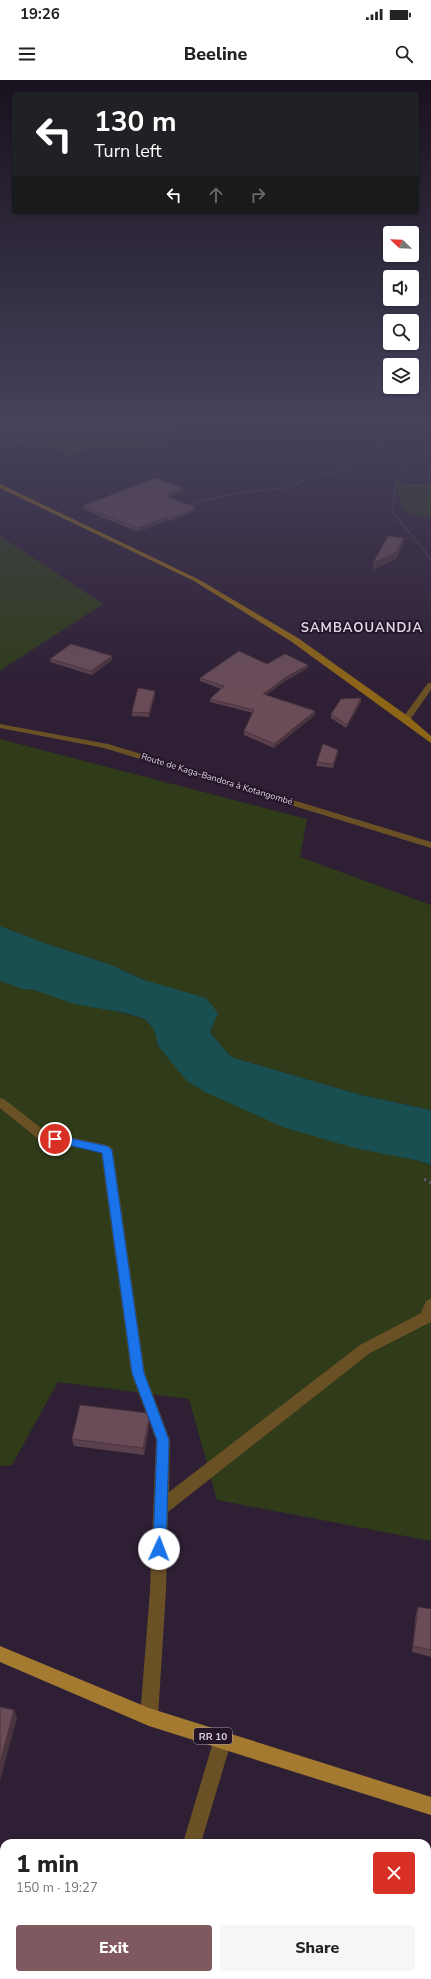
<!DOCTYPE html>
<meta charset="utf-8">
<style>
:root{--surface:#fff;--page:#f6f6f6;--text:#222;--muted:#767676;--accent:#80585f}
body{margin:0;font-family:"Nunito Sans",sans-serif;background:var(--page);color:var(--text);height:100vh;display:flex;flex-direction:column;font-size:15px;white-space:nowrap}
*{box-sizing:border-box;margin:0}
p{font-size:13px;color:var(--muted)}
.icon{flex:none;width:22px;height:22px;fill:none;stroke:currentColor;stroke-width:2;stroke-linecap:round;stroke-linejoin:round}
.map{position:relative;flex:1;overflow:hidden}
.panel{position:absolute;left:0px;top:1759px;width:431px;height:140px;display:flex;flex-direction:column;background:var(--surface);border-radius:12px 12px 0 0;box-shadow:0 1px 3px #0004}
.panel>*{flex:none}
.hud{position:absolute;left:12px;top:12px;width:407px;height:122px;border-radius:4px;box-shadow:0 1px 3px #0004;background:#202124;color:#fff;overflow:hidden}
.needle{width:26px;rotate:293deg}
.tools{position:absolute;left:383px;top:146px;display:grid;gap:8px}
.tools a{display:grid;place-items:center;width:36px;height:36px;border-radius:4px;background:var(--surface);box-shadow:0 1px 3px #0004;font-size:20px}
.pin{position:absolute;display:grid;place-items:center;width:34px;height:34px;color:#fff;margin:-17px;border:2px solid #fff;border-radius:50%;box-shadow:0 1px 4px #0007}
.me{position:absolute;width:44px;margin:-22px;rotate:2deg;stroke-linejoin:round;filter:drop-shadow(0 0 3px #0008)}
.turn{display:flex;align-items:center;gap:14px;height:84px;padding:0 16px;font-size:18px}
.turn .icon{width:52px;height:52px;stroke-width:2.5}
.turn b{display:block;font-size:28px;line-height:34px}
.lanes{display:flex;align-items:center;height:38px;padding:0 16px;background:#0003;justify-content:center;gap:20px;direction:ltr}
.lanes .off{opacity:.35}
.round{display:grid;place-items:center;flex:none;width:42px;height:42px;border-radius:4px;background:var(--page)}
.headline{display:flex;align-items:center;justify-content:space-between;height:68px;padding:0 16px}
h1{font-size:24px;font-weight:800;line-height:30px}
.primary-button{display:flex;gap:8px;margin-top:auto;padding:8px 16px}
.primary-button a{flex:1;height:46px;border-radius:4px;background:var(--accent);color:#fff;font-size:16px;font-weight:800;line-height:46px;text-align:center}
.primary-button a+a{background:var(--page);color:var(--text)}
.status{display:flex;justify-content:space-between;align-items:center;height:28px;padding:0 20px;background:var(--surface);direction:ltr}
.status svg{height:11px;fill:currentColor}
header{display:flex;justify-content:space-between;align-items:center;height:52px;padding:0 16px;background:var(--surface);font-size:18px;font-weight:800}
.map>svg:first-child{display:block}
.green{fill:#2f3b19}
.water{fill:#1a4f51}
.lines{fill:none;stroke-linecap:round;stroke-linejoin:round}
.path-far1{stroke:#65586b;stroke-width:1.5;stroke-dasharray:1 1.5;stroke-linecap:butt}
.path{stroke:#65586b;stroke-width:3;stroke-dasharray:2.5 3.5;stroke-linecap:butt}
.minor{fill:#695025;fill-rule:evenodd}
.tertiary{fill:#695025;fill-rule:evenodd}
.secondary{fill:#8e6617;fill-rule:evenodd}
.primary{fill:#a37a30;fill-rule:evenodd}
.wall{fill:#5b414d}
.shaded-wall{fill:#4a353e}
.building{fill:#6a4c59;stroke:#4a353e}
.route{fill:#1a73e8;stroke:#114b97}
.labels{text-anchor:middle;stroke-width:4;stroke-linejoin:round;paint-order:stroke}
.far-street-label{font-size:9px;fill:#ded4e2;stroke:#24152a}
.shield{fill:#24152a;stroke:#a69bab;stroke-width:1}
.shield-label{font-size:10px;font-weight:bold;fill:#ded4e2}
.far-district-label{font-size:13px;font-weight:bold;letter-spacing:1px;fill:#ded4e2;stroke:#24152a}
</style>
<div class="status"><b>19:26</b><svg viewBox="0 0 49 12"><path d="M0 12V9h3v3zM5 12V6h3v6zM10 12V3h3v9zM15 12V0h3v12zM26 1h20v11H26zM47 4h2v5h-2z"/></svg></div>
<header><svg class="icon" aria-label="menu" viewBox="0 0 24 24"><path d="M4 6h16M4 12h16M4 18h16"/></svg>Beeline<svg class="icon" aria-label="search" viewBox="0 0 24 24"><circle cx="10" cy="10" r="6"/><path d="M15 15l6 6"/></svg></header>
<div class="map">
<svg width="431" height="1899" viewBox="0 0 431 1899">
<rect width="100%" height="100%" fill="#2e1f34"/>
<g class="green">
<polygon points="0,344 170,344 191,355 154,367 95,369 71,375 26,362 0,368"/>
<polygon points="396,403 431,405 431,438 404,431"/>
<polygon points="0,456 103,524 1,590 0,590"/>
<polygon points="0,659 307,739 300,777 431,825 431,1030 361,1015 234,978 229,975 210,952 218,933 109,884 47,864 0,846"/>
<polygon points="0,901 23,909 34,910 145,939 155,951 158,966 205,1012 431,1085 431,1461 217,1420 189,1319 58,1302 12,1385 0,1386"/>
</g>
<polygon class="water" points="0,846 47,864 109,884 144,900 206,918 218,933 210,952 229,975 234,978 361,1015 431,1030 431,1085 420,1081 354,1068 283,1047 205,1012 187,1001 158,966 155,951 145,939 125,933 74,924 34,910 23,909 0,901"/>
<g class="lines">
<g class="path-far1">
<polyline points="406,349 406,380 395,408 393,433 431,479"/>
<polyline points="395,408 431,404"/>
<polyline points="189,426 202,421 243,412 287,408 307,399 347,389 357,383 361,375 373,365 387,361 413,344"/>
<polyline points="97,439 108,438"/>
</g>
<polyline class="path" points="424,1099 431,1103"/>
<g class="minor">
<polygon points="428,603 431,603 431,610 409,641 403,641 402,639"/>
<polygon points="0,1018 4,1019 46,1052 107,1065 111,1067 113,1070 145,1293 170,1360 169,1412 360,1265 421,1233 426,1221 431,1219 431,1242 370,1273 168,1432 166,1511 158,1637 155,1643 149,1646 143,1643 140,1637 150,1511 156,1360 131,1293 101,1073 38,1059 0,1028"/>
<polygon points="223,1650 229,1653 232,1659 201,1763 183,1763 214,1659 217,1653"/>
<polygon points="142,1895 162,1895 160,1899 140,1899"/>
</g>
<polygon class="tertiary" points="0,644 108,664 431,762 431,768 104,668 0,648"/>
<polygon class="secondary" points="0,404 198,499 298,558 409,637 431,656 431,663 292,562 194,501 0,408"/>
<polygon class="primary" points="0,1566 149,1628 431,1717 431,1735 149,1646 0,1582"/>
</g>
<g class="wall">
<polygon points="183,408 183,411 170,418 196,431 172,441 168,440 138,452 83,429 82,426"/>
<polygon points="112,576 112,580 92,595 50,582 50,579"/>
<polygon points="267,584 308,588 285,601 266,615 315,631 315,635 274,668 244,655 244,651 253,633 210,622 210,619 221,609 200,601 200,598"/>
<polygon points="155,611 155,615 149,637 132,636 132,632"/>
<polygon points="361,622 346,648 331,638 331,634"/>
<polygon points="338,673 333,688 316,686 317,682"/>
<polygon points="149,1339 149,1347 144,1375 74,1366 72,1359"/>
<polygon points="418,1527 431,1529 431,1577 412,1572 416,1533"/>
</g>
<g class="shaded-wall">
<polygon points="183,408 183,411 166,420 166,416"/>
<polygon points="196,428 196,431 172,441 172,438"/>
<polygon points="168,436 168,440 138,452 138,448"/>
<polygon points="404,458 403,465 396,479 373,490 373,483"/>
<polygon points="112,576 112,580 92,595 91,591"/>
<polygon points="308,585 308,588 285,601 263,617 263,614 286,597"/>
<polygon points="155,611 155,615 149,637 149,633"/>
<polygon points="361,618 361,622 346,648 347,645"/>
<polygon points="315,631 315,635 274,668 274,664"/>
<polygon points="338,670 338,673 333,688 333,684"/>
<polygon points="149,1339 149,1347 144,1375 143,1368"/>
<polygon points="14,1630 17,1638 0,1701 0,1683"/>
</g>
<g class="building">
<polygon points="155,398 183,408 166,416 196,428 172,438 168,436 138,448 82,426"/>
<polygon points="388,456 404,458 396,472 373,483"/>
<polygon points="71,564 112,576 91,591 50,579"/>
<polygon points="239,571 267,584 285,574 308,585 286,597 263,614 315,631 274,664 244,651 254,630 210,619 224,606 200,598"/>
<polygon points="138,608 155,611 149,633 132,632"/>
<polygon points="361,618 347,645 331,634 341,619"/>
<polygon points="323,664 338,670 333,684 317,682"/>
<polygon points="80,1325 147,1333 149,1339 143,1368 72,1359"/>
<polygon points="418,1527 431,1529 431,1570 413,1566"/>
<polygon points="0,1627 14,1630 0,1683"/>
</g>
<linearGradient id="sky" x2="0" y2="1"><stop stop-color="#19111d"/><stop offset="0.56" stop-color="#46425c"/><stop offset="1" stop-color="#46425c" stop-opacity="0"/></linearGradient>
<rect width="431" height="610" fill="url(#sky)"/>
<polygon class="route" points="55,1055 107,1066 112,1070 144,1293 169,1360 166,1469 164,1474 159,1476 155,1474 153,1469 157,1360 132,1293 102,1073 51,1061 50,1059 51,1056"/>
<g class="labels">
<g class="far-street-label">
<text transform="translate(217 699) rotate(17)" y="3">Route de Kaga-Bandora à Kotangombé</text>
</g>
<rect class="shield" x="194" y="1648" width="38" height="16" rx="3"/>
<g class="shield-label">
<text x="213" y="1660">RR 10</text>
</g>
<g class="far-district-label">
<text x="362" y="552">SAMBAOUANDJA</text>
</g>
</g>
</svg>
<div class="tools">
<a><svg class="needle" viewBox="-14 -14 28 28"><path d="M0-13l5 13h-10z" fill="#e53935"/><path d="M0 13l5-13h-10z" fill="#767676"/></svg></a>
<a><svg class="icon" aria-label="sound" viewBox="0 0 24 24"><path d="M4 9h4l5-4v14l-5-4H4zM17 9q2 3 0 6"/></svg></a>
<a><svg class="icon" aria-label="search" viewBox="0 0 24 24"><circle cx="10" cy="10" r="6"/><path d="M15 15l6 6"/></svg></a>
<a><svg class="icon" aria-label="layers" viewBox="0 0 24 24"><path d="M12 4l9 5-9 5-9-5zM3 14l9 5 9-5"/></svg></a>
</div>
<div class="pin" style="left:55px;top:1059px;background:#d93025"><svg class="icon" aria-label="arrive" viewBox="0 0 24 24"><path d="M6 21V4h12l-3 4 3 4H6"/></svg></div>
<svg class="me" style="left:159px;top:1469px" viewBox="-20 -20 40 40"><circle r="19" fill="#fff"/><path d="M0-13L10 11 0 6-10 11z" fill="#1a73e8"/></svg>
<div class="hud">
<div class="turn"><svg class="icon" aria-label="left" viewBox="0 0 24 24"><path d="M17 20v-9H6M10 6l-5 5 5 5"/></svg><div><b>130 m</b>Turn left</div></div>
<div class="lanes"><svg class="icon" aria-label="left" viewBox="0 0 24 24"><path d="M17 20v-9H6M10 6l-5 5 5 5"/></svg><svg class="icon off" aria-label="ahead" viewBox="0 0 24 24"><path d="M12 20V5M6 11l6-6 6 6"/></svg><svg class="icon off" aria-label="right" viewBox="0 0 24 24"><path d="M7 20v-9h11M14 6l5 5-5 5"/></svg></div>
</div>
<section class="panel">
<div class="headline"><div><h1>1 min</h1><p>150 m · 19:27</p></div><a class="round" style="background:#d93025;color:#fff"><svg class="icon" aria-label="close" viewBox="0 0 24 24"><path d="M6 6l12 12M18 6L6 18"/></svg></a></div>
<div class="primary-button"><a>Exit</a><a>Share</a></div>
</section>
</div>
